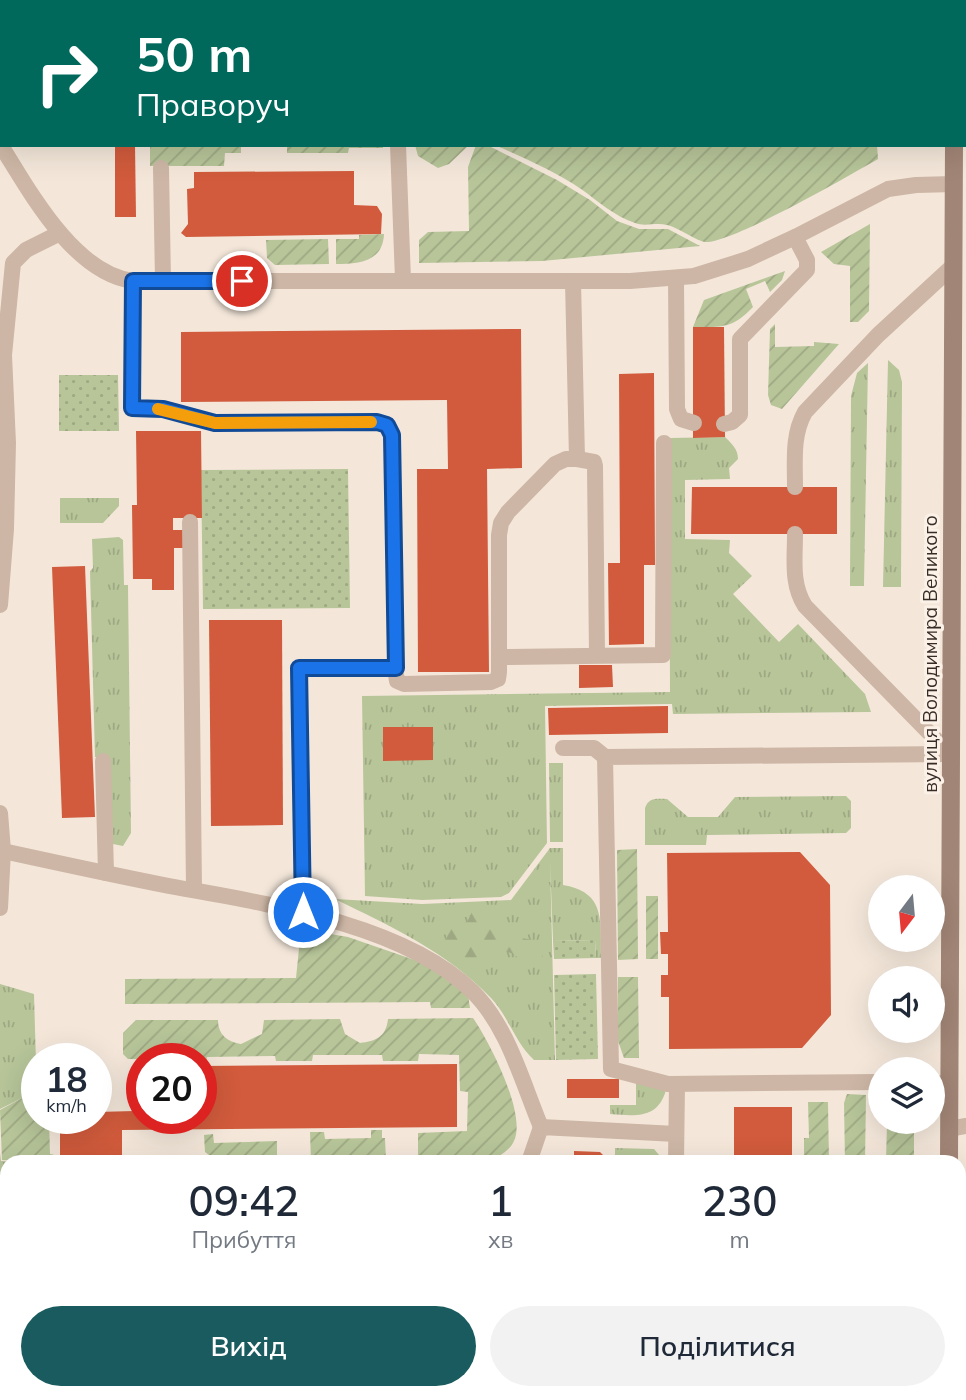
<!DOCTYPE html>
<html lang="uk">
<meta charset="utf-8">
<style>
:root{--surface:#fff;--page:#f2f2f3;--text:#1f2937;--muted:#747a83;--accent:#195b5e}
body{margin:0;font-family:Mulish,sans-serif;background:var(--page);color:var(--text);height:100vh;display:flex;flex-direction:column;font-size:26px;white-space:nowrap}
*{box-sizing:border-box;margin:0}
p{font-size:23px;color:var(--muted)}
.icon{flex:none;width:38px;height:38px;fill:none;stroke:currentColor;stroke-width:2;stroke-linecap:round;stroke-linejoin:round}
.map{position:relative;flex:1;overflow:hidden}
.details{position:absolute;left:0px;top:1155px;width:966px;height:245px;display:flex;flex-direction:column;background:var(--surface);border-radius:21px 21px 0 0;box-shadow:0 7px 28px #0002}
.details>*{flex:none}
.banner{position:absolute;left:0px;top:0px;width:966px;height:147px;box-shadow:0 7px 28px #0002;background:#00695c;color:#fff;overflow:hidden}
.needle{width:46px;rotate:196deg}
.controls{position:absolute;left:868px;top:875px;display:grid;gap:14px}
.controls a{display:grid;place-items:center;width:77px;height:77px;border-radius:50%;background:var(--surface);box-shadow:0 7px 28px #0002;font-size:35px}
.speed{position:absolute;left:21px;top:1043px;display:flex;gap:14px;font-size:35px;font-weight:700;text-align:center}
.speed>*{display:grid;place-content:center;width:91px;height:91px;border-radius:50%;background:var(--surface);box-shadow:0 7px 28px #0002;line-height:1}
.speed small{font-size:18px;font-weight:400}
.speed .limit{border:10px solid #d22;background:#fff;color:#111}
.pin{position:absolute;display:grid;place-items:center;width:60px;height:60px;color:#fff;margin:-30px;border:4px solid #fff;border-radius:50%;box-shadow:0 2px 7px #0007}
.me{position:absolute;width:77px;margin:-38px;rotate:0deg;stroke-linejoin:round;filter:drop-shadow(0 0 5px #0008)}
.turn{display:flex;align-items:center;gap:24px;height:147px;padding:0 21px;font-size:32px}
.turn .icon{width:91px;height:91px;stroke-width:2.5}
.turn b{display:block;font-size:49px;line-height:60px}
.eta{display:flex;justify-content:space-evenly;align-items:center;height:119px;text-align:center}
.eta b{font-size:42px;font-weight:600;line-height:49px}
.action{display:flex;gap:14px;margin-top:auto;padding:14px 21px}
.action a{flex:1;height:80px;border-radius:42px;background:var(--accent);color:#fff;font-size:28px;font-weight:600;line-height:80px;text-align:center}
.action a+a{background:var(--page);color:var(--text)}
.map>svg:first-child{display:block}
.grass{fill:url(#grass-tufts)}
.forest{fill:url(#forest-firs)}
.park{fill:url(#park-dots)}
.garden{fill:url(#garden-furrows)}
.pitch{fill:#b7c599}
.building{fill:#d15b3c}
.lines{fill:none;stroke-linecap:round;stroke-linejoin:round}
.lane{stroke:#cdb6a5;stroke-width:16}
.secondary{stroke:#a18576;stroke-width:18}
.route-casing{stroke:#114b97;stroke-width:18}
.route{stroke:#1a73e8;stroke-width:12}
.slow{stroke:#f59e0b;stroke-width:12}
.labels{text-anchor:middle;stroke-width:6;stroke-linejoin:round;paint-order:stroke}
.street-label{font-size:19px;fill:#382c27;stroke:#fbf1e7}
</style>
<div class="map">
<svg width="966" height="1400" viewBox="0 0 966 1400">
<defs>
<pattern id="grass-tufts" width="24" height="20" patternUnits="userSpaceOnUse" patternTransform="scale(1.75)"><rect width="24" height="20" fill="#b7c599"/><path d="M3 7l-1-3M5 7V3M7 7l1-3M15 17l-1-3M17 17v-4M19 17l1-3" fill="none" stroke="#9ea984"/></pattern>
<pattern id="forest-firs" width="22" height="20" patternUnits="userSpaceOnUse" patternTransform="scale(1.75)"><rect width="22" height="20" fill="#b7c599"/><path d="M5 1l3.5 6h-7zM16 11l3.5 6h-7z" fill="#9ea984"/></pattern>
<pattern id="park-dots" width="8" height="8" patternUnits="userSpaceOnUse" patternTransform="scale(1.75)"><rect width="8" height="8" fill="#b7c599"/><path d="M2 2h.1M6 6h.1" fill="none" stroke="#9ea984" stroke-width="1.8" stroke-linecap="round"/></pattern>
<pattern id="garden-furrows" width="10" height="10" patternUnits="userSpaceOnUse" patternTransform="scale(1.75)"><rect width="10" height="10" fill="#b7c599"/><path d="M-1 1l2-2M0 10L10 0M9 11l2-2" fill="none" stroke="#9ea984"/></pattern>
</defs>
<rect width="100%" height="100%" fill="#f4e7da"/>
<g class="grass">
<polygon points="888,360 899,370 902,382 901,587 883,587"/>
<polygon points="868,363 864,586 850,586 851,396 857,373"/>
<path d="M725 437C732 444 738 449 738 459L729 468 730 479 685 480V539L730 540 729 553 752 576 733 594 779 642 798 624 865 694 871 712 673 714 672 704 545 706 547 843 509 893 501 897 422 900 365 896 362 696 670 692 669 438Z"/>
<polygon points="60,498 119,498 119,506 103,523 60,523"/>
<polygon points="119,537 123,540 124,585 128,585 131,833 123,846 113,844 109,757 95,757 90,571 93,568 92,539"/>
<polygon points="549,763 563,763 563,842 550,842"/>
<path d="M846 796 851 801V828L846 833 707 835 706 845H645V808C649 797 657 799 667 799L688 817H718L735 797Z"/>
<path d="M550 848H563V885C607 892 600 923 601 958H596L595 940 553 941 550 861 555 1060H534C515 1043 509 1017 491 998 447 952 392 927 335 899L422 904 511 900Z"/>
<polygon points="0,984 34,994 37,1097 24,1097 0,1109"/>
<path d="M636 1083 666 1090C658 1119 636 1116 610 1114V1105H636Z"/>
<polygon points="615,1148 654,1149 665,1162 610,1162 610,1157 615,1157"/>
<polygon points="0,1153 1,1161 36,1162 7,1162 7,1325 0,1325"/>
<polygon points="441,1393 603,1393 603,1396 449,1398 444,1397"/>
</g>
<path class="forest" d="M480 908 489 914 494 925 502 926 517 937 538 941 544 951 541 961 527 963C511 954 510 948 489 953L484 966 477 968 463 961 445 943 447 931 453 924 467 922 473 910Z"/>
<g class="park">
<polygon points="59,375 118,375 119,431 59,431"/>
<polygon points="348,469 350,608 203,609 201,470"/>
<polygon points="595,940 596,958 554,959 553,941"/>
<polygon points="596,974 598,1059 556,1060 554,975"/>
</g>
<g class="garden">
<polygon points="150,145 241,145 241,153 225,153 224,166 150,166"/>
<polygon points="287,145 383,145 383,148 349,148 348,153 287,153"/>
<polygon points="415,145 469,145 449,164 438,168 418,156"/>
<polygon points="476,145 487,145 557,180 590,200 617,221 639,229 668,229 700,246 542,261 419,263 419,240 428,232 469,231 468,167"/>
<path d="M495 145H877L878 159C850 175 731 244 705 242 699 242 677 227 667 225 656 222 645 227 635 223 614 216 598 201 581 189 554 171 524 158 495 145Z"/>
<polygon points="870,224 869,311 858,322 850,322 850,266 834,264 821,252"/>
<path d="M384 234C383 262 358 264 336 264V239H359V235Z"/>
<polygon points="328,239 329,264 275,265 267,258 266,240"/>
<path d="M785 271 782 280 770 292 765 281 746 289 753 307C732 329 722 327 693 327L704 300Z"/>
<polygon points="775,324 775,347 814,346 814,342 839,344 782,409 771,405 768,395 770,329"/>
<polygon points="637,849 638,959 618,960 617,850"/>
<polygon points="658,896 658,959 646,959 646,896"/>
<polygon points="301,929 348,937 432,966 468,995 470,1008 431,1008 430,1002 125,1004 125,979 296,978"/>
<polygon points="618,977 638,977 639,1058 624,1058 618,1041"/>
<path d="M473 1018C489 1041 527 1114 514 1141 511 1148 505 1152 498 1157L418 1158V1133L467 1131 468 1092 460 1091 459 1055 419 1054 418 1061H383L382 1055H313L312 1061H276L275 1056 207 1057 206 1063H201V1059H128L123 1054V1033L136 1020H218C218 1035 228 1042 241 1044L262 1034 264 1020 340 1019 345 1034 360 1043C376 1041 386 1037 388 1019Z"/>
<polygon points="847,1094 866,1095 865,1162 845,1162 844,1103"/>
<polygon points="24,1097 37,1097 37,1118 49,1118 50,1154 54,1155 53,1162 2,1160 0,1110"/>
<polygon points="808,1102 828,1102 829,1162 804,1162 804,1138 809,1138"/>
<polygon points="887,1122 914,1122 914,1162 886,1162"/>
<polygon points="371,1130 382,1130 382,1138 385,1138 386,1161 311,1162 310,1132 324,1132 325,1139 371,1138"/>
<path d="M213 1134 214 1143 277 1141V1160C254 1161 223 1168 205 1152L204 1135Z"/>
<polygon points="0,1325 7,1325 7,1393 57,1393 57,1399 0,1400"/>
<polygon points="219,1393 346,1393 346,1400 200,1400"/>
</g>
<rect class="pitch" x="346" y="1393" width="84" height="7"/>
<g class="building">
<polygon points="115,145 135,145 136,217 115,217"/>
<polygon points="354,171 354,205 377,206 382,214 381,234 186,237 181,233 188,224 187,189 194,188 194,172"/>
<polygon points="693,327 724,327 725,437 693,438"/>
<polygon points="521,329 522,468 487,469 489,672 418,672 417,469 448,469 447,400 181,402 181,332"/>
<polygon points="654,373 655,565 644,565 644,644 609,645 608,563 620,563 619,374"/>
<polygon points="136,431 201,431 202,518 173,518 173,530 183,530 183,548 174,548 174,590 152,590 152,579 133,579 132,505 137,505"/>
<polygon points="692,487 837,487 837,534 691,534"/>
<polygon points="85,566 95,817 62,818 52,567"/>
<polygon points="209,620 282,620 283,825 211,826"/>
<polygon points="579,665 612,665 613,687 579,688"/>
<polygon points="668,706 668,733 549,735 548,708"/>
<polygon points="383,727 433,727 433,760 383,761"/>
<polygon points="800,852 830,885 831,1015 802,1048 669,1049 669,997 661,997 661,975 668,975 668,954 661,954 660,932 668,932 667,853"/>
<polygon points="457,1064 457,1127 122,1130 122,1162 60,1162 60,1118 96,1118 96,1112 135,1111 135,1067 142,1067 142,1118 201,1118 201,1066"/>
<rect x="567" y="1079" width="52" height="19"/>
<rect x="734" y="1107" width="58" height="55"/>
<polygon points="574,1151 600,1152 605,1157 605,1162 574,1162"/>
<rect x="62" y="1393" width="63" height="7"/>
<rect x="710" y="1393" width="58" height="7"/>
</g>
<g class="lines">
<g class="lane">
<polyline points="141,0 141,2"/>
<polyline points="691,2 692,0"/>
<path d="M0 144C29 190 73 273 133 281H630L694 276 748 259 795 237 888 189 916 185 954 184"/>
<polyline points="398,145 403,280"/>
<polyline points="161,168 163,281"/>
<polyline points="676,279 677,409 681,419 694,423"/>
<polyline points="133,281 132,408 163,409 215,423 377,422 387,425 392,435 396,675 397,681 404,684 491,682 498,679 499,672 499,535 501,523 508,512 555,464 566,459 577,459 573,281"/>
<polyline points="724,424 732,422 740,415 740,339 807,270 807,260 795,237"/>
<polyline points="577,459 594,462 595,466 597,655"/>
<path d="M795 487C795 461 792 435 805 412L878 335 953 266"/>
<polyline points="190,522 194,890"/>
<path d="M795 534C795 559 791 584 805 606L950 754"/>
<polyline points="0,605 6,529 8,443 4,355 13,263 26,250 60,233"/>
<polyline points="500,657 663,655 664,443"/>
<polyline points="563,748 594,748 605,757"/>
<polyline points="103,761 106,873"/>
<polyline points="0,813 3,851 0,908"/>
<path d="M3 851C58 863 113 875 169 886 262 903 402 923 472 991 508 1026 522 1082 541 1127"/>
<polyline points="303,912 299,668 396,668"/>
<polyline points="880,1082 668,1084 611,1069 605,757 950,754"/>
<polyline points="933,1083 949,1084"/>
<polyline points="949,1129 966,1126"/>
<polyline points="529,1162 541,1127 676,1134"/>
<polyline points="676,1162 677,1084"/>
<polyline points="177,1393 177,1400"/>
<polyline points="648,1393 648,1400"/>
</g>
<g class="secondary">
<polyline points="952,0 952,2"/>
<polyline points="949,1162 954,145"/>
<polyline points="948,1400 948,1393"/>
</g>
</g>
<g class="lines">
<g class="route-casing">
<polyline id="route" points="242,281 133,281 132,408 163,409 215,423 377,422 387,425 392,435 396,668 299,668 303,912"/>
</g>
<use href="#route" class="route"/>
<polyline class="slow" points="158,409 215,423 371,422"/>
</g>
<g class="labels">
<g class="street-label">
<text transform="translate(930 654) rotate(-90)" y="7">вулиця Володимира Великого</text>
</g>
</g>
</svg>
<div class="controls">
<a><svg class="needle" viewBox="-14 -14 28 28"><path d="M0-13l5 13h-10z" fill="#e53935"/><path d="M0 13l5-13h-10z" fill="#747a83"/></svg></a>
<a><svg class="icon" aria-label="sound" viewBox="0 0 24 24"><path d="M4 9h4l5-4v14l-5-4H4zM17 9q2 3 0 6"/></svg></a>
<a><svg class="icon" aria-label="layers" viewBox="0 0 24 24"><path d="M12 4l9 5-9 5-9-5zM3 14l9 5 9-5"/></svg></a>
</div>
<div class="speed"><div>18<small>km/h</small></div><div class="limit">20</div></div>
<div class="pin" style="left:242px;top:281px;background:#d93025"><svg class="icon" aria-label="arrive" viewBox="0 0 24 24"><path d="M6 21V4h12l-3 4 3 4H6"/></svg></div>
<svg class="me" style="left:303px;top:912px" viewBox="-20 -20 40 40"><circle r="17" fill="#1a73e8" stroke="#fff" stroke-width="3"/><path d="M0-11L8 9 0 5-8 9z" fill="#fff"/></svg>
<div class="banner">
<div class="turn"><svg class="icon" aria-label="right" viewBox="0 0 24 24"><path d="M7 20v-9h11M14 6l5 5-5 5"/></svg><div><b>50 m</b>Праворуч</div></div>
</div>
<section class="details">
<div class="eta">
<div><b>09:42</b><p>Прибуття</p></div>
<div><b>1</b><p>хв</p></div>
<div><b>230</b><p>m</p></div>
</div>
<div class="action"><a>Вихід</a><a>Поділитися</a></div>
</section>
</div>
